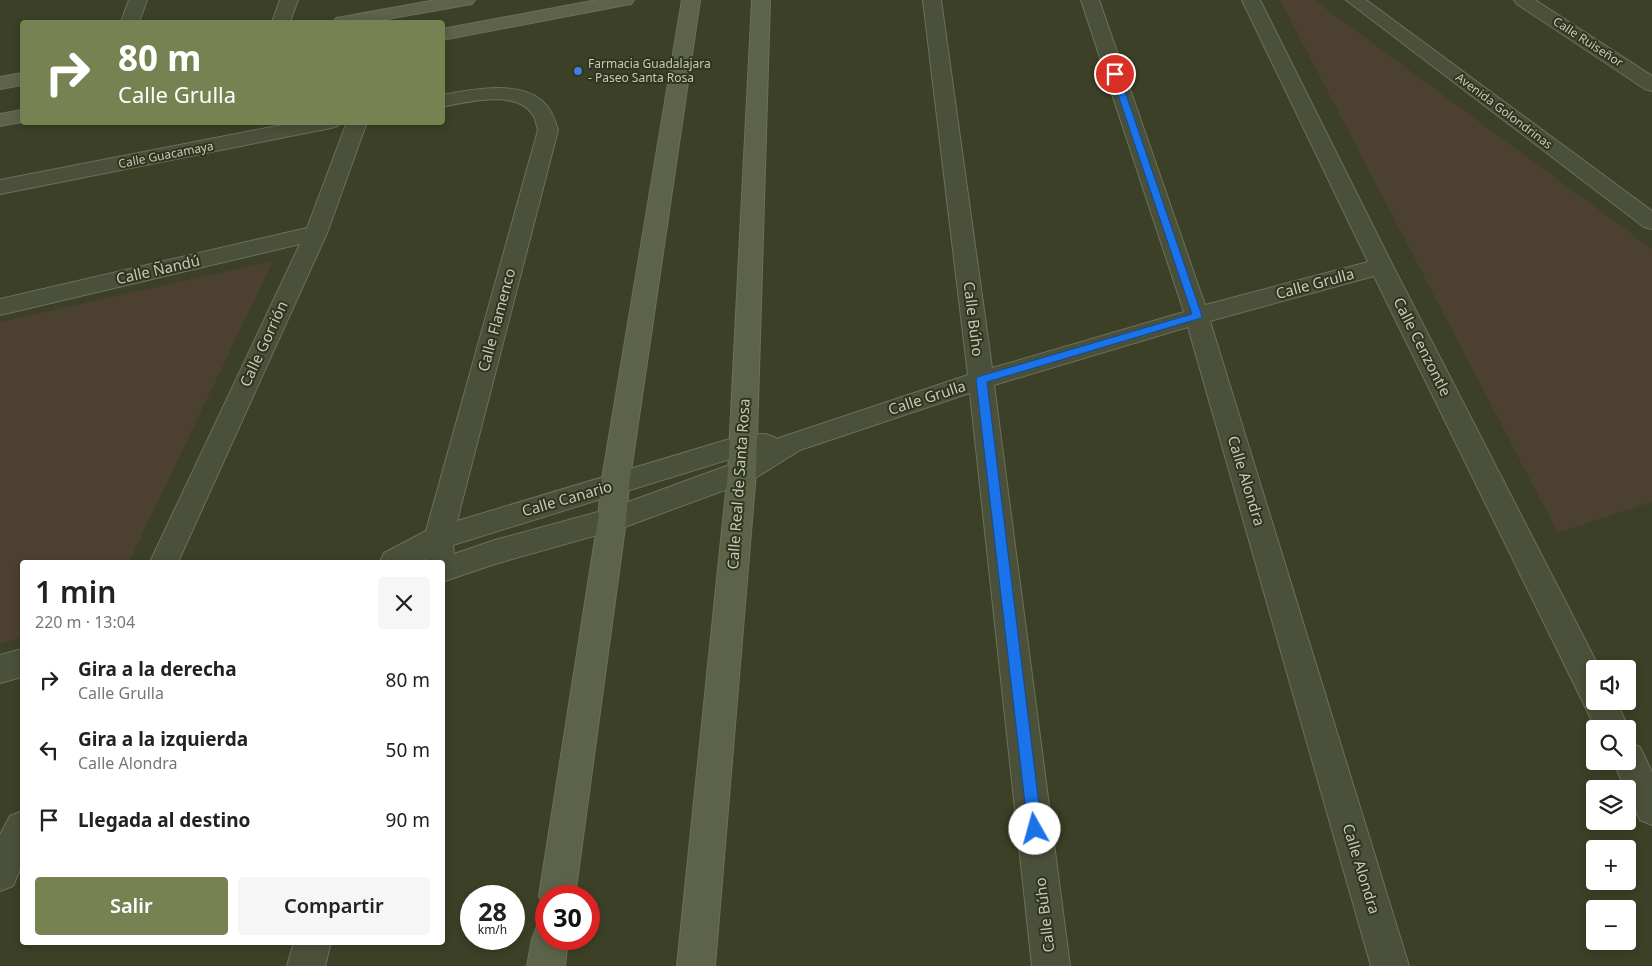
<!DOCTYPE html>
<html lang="es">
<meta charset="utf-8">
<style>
:root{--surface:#fff;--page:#f6f6f6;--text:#222;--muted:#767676;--accent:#778253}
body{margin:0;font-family:"Noto Sans",sans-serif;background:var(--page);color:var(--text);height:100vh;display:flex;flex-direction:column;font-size:19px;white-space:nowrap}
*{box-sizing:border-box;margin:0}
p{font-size:16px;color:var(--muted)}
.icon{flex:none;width:28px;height:28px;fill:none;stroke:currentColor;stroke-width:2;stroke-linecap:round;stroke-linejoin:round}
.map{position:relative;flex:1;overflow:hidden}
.drawer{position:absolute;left:20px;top:560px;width:425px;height:385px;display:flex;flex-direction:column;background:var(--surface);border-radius:5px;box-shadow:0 2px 8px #0003}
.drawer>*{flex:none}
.guide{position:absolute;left:20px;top:20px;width:425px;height:105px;border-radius:5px;box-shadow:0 2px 8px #0003;background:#778253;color:#fff;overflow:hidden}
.tools{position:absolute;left:1586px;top:660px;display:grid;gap:10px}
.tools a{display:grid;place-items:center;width:50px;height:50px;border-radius:5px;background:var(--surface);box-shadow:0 2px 8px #0003;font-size:25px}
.speed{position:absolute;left:460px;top:885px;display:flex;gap:10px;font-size:25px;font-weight:700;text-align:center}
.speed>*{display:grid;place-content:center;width:65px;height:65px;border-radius:50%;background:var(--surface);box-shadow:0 2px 8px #0003;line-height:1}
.speed small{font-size:12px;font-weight:400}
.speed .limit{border:8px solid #d22;background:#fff;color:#111}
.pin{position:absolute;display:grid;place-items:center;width:42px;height:42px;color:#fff;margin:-21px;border:2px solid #fff;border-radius:50%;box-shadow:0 1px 5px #0007}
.me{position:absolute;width:55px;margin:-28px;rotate:353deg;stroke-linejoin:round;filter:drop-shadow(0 0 4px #0008)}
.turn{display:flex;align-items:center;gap:18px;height:105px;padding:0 15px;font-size:22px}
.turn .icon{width:65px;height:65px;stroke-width:2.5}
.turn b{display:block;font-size:35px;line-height:42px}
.round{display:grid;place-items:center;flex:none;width:52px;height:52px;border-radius:5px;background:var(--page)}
.headline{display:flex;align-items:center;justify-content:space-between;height:85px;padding:0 15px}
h1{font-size:30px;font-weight:600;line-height:38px}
.action{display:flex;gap:10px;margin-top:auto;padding:10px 15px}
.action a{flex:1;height:58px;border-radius:5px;background:var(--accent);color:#fff;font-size:20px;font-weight:600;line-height:58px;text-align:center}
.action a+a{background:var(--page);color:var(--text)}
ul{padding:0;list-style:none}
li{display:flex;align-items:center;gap:15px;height:70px;padding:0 15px}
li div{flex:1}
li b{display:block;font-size:19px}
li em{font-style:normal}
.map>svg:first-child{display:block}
.green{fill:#4c4131}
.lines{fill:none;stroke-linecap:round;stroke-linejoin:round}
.street-casing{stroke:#6b705b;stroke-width:2}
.secondary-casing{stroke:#6b705b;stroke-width:2}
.street{fill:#4b503a;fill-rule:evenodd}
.secondary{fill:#5c6348;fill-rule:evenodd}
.route{fill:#1a73e8;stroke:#114b97}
.shop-dot{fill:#3f7fe0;stroke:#30351f;stroke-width:2}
.labels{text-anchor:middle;stroke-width:4;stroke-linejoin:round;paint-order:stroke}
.far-street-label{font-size:12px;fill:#c6cab6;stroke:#30351f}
.far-poi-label{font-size:12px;fill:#c6cab6;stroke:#30351f;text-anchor:start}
.street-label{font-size:15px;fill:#c6cab6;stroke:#30351f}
</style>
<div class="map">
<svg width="1652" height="966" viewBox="0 0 1652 966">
<rect width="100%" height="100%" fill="#3b4026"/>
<g class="green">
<polygon points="1280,0 1314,0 1652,249 1652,502 1558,533"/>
<polygon points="273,261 129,562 22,562 22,637 0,644 0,322"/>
</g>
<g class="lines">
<g class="street-casing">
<g id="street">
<polygon points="129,0 147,0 139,22 121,22"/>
<polygon points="280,0 298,0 290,22 272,22"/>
<path d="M923 0H941L992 368 1184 312 1081 0H1099L1205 305 1368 262 1242 0H1260L1393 266 1600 669H1595V701H1616L1629 729 1628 733V729H1596L1374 276 1210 321 1409 966H1371L1188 327 994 385 1070 966H1032L970 393 800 450 752 480 622 528 495 564 442 582V562H427L426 559 419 562H380L384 553 426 531 538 130C536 125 536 119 533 115 518 89 466 102 442 107V95C470 90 517 80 541 100 551 108 554 118 558 130L457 521 743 435 765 434 774 437 776 439 968 375ZM743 455H749L732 464 609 509 495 540 454 554 453 545Z"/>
<polygon points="1346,0 1366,0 1652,211 1652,229 1644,227"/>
<polygon points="1514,0 1535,0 1652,76 1652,91 1645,89 1517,4"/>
<polygon points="297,122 341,122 338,126 331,128 0,194 0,180"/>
<polygon points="347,122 367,122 327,233 178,562 150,562 300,244 0,315 0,299 307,228"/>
<polygon points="22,649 22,677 0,683 0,655"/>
<polygon points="1628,742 1640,747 1652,772 1652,825 1640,820 1628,793 1628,789 1625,789 1613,761 1628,761"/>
<polygon points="22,811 22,865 13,886 0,891 0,835 10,816"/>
<polygon points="294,942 331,942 325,966 287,966"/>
</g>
</g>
<g class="secondary-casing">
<g id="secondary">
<polygon points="436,0 475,0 472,4 466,5 370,22 333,22 336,18 342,17"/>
<polygon points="597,0 634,0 631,4 625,5 442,40 442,29"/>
<polygon points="682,0 700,0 629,485 626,520 575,896 546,896 546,910 539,896 598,520 601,485"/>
<polygon points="752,0 770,0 756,472 715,966 677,966 728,472"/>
<polygon points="22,73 22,85 0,89 0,77"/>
<polygon points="22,110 22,122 0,126 0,114"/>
<polygon points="546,922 546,939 568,939 565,966 527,966 532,939 537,926"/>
</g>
</g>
<use href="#street" class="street"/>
<use href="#secondary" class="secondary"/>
</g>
<polygon class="route" points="1115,72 1119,74 1202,316 1201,318 987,382 1042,829 1040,834 1035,836 1030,834 1028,829 976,380 977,377 1192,314 1111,74"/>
<circle class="shop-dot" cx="578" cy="71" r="5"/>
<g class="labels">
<g class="far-street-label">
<text transform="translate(1588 42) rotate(33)" y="4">Calle Ruiseñor</text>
<text transform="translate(1504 111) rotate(37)" y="4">Avenida Golondrinas</text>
<text transform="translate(166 155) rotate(-11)" y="4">Calle Guacamaya</text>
</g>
<g class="far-poi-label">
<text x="588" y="68">Farmacia Guadalajara<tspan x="588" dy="14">- Paseo Santa Rosa</tspan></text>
</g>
<g class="street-label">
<text transform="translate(158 270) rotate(-13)" y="5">Calle Ñandú</text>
<text transform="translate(1315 284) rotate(-15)" y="5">Calle Grulla</text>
<text transform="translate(973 319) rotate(83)" y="5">Calle Búho</text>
<text transform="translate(497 320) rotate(-75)" y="5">Calle Flamenco</text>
<text transform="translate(264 344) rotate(-65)" y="5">Calle Gorrión</text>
<text transform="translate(1422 347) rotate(63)" y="5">Calle Cenzontle</text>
<text transform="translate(927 398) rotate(-18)" y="5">Calle Grulla</text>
<text transform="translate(1246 481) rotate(73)" y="5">Calle Alondra</text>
<text transform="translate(739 484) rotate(-86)" y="5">Calle Real de Santa Rosa</text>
<text transform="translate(567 499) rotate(-16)" y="5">Calle Canario</text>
<text transform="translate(1361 869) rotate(73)" y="5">Calle Alondra</text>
<text transform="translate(1045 915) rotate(-97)" y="5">Calle Búho</text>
</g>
</g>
</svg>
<div class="tools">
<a><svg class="icon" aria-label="sound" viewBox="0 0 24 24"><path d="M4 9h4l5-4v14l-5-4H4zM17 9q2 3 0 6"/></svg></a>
<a><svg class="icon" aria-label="search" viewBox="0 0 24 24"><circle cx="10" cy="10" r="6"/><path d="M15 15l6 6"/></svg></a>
<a><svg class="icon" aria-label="layers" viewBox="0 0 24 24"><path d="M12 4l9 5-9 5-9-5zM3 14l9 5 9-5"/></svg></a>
<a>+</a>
<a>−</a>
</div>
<div class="speed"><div>28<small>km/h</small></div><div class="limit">30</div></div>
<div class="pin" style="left:1115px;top:74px;background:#d93025"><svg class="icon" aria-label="arrive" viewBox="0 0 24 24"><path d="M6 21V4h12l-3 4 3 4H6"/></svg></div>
<svg class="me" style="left:1035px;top:829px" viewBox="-20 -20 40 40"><circle r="19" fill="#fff"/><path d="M0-13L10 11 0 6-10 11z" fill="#1a73e8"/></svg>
<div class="guide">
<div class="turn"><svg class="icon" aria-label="right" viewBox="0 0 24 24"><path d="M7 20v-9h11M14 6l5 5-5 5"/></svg><div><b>80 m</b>Calle Grulla</div></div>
</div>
<section class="drawer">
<div class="headline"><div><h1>1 min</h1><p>220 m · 13:04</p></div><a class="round"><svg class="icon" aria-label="close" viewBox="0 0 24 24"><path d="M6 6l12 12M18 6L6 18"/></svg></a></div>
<ul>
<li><svg class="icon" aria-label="right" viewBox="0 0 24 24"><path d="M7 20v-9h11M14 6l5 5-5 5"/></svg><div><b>Gira a la derecha</b><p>Calle Grulla</p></div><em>80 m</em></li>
<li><svg class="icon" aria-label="left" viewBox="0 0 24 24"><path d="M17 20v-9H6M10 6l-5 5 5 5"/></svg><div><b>Gira a la izquierda</b><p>Calle Alondra</p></div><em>50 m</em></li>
<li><svg class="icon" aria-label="arrive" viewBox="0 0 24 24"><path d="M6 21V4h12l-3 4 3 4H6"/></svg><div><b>Llegada al destino</b></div><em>90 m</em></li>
</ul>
<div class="action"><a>Salir</a><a>Compartir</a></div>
</section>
</div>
